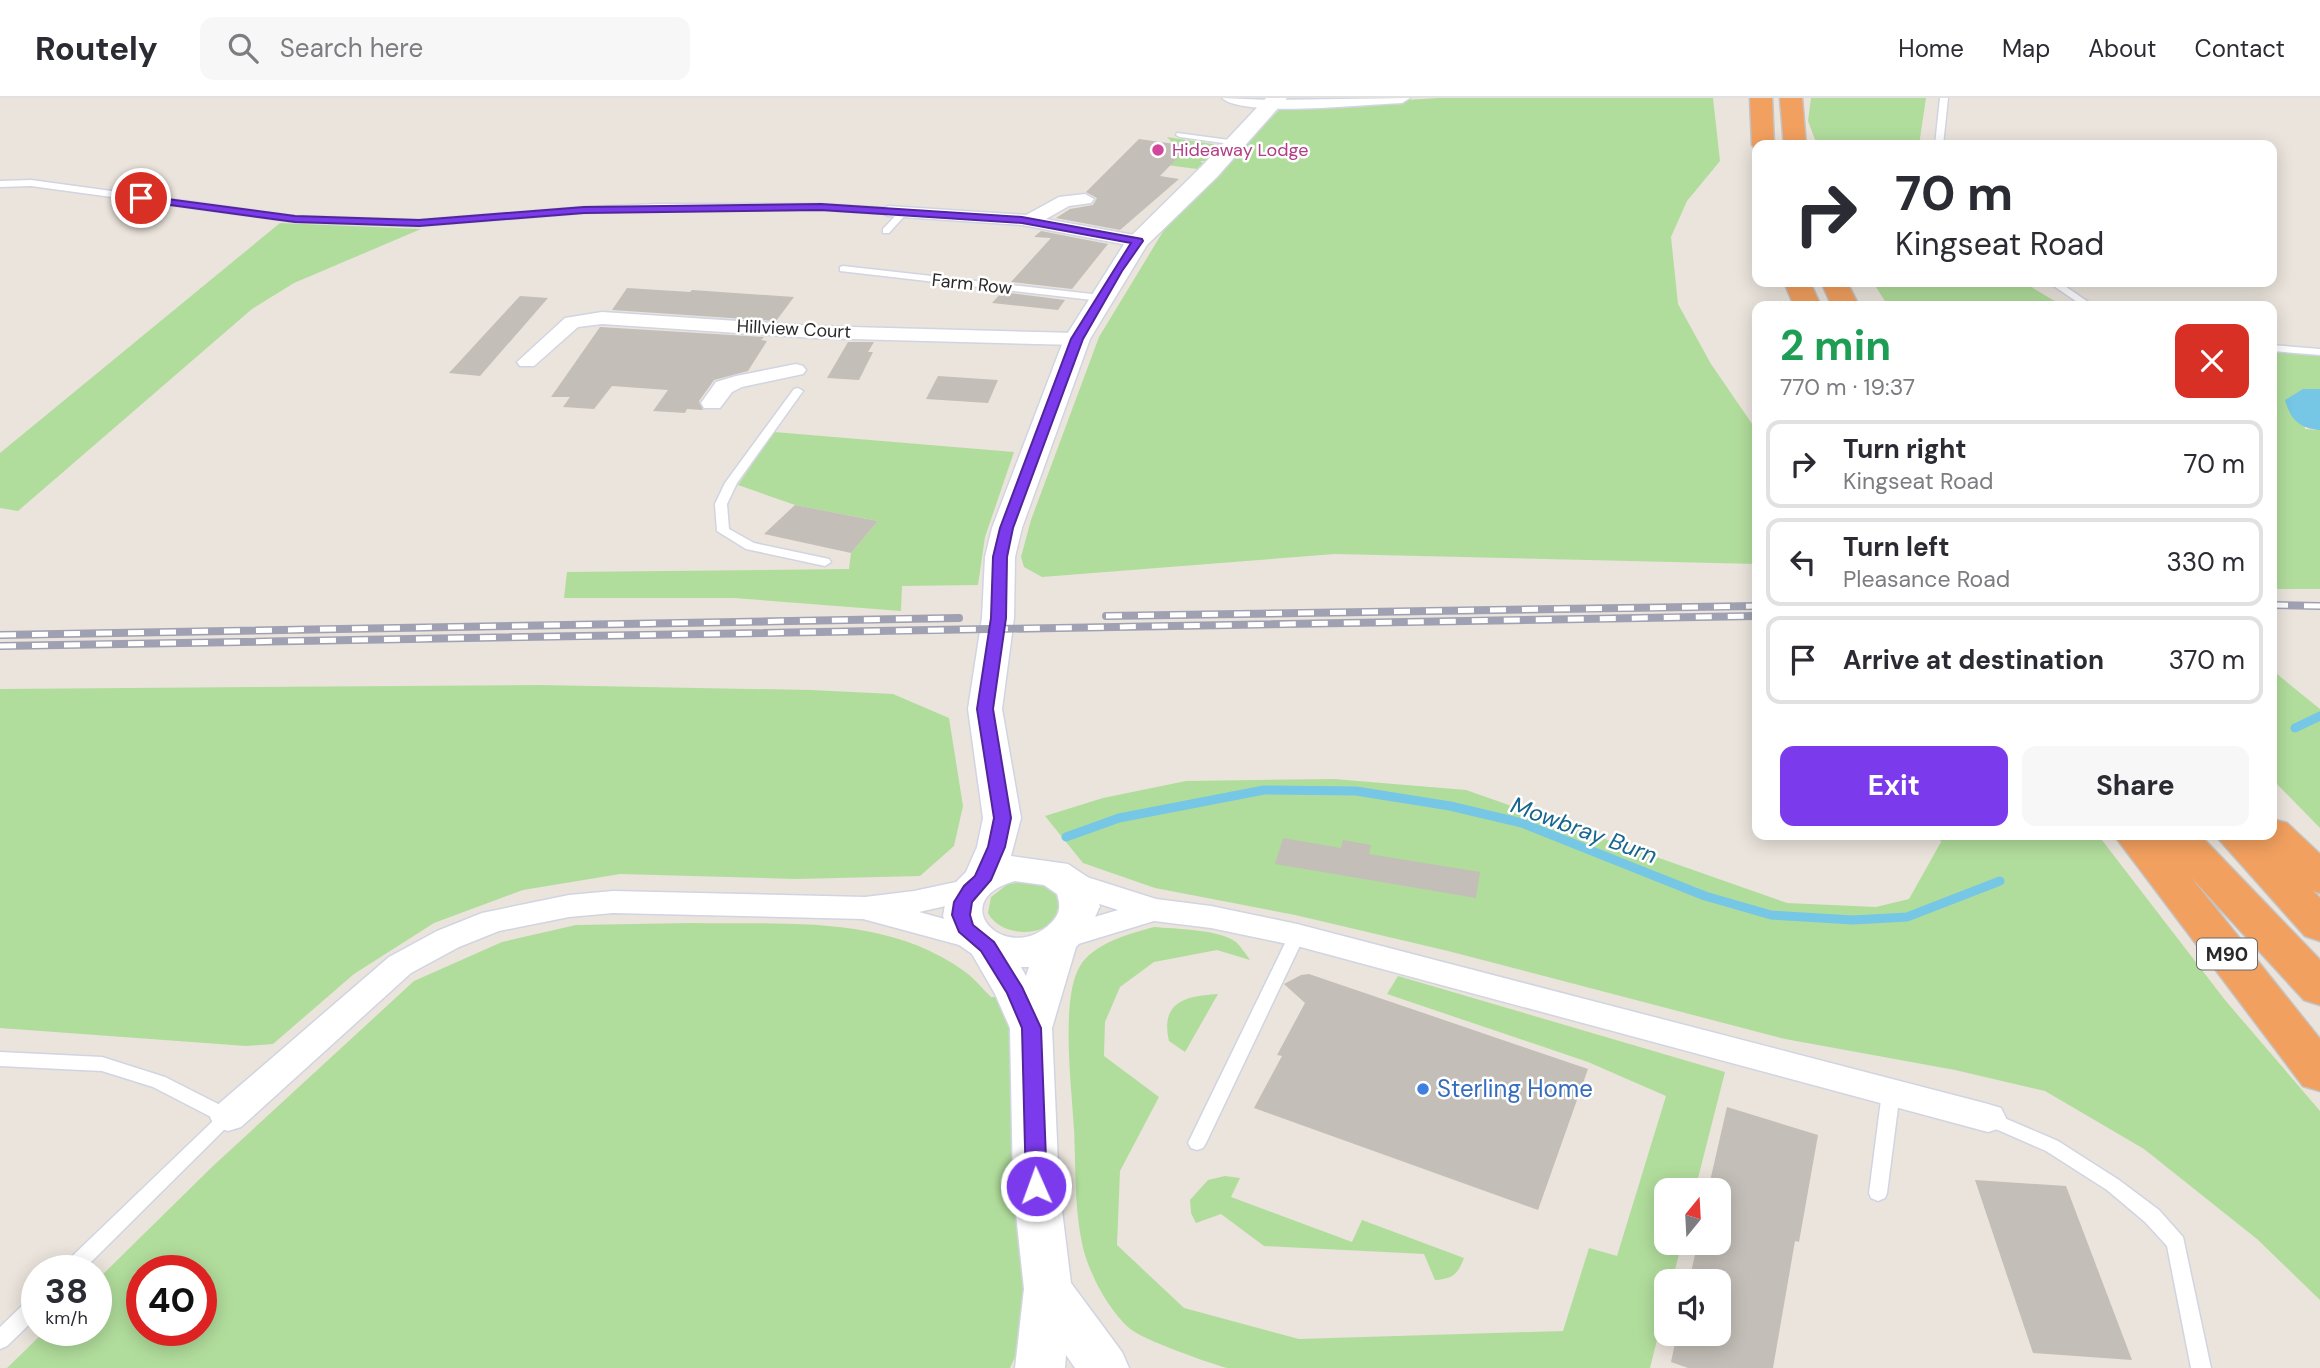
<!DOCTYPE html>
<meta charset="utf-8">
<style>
:root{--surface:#fff;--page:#f7f7f7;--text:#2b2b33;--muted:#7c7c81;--line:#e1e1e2;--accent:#7c3aed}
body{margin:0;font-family:"DM Sans",sans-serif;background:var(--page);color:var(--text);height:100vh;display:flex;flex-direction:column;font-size:26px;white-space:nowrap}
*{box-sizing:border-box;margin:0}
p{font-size:23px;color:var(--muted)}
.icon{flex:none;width:38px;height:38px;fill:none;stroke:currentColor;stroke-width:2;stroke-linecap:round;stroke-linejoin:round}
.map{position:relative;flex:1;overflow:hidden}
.details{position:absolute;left:1752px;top:203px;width:525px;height:539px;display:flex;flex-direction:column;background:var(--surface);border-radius:14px;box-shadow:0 4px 18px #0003}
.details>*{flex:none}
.top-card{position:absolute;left:1752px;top:42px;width:525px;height:147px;border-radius:14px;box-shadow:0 4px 18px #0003;background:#fff;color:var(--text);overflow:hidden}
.needle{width:46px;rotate:18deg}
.tools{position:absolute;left:1654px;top:1080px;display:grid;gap:14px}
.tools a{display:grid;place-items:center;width:77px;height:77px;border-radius:14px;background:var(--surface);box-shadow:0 4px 18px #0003;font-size:35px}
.speed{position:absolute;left:21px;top:1157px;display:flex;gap:14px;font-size:35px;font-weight:700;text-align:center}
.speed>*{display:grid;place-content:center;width:91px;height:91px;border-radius:50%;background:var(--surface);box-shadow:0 4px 18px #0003;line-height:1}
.speed small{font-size:18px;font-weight:400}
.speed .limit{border:10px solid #d22;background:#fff;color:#111}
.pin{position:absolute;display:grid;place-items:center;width:60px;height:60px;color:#fff;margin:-30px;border:4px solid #fff;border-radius:50%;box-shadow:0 2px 7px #0007}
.me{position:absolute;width:77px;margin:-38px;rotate:358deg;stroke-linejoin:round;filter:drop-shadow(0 0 5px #0008)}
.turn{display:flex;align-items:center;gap:24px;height:147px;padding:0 28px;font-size:32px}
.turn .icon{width:91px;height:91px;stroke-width:2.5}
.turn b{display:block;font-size:49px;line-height:60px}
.round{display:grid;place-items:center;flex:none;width:74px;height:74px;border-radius:14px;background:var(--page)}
.summary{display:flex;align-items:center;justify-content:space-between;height:119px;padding:0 28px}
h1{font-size:42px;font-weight:700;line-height:52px;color:#1e9e55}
.action{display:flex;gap:14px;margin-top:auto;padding:14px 28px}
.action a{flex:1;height:80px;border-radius:14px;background:var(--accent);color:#fff;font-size:28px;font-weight:700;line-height:80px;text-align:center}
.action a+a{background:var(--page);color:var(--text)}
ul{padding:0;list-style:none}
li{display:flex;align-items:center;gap:21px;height:88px;margin:0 14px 10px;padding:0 14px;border:4px solid var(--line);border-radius:14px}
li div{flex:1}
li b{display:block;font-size:26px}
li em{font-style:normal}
header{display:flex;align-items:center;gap:42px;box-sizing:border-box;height:98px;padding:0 35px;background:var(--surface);border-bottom:2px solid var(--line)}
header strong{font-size:33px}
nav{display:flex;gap:38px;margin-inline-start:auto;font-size:24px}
.search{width:490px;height:63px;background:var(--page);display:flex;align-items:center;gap:18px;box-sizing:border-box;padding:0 24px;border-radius:14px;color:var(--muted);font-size:26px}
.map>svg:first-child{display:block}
.green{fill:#b1dd9c;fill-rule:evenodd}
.water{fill:#76c6e5}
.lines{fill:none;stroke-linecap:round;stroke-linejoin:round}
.stream{stroke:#76c6e5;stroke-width:9}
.building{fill:#c3beb7}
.service-casing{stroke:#d1d4e1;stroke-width:3}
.minor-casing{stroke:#d1d4e1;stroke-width:3}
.tertiary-casing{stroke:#d1d4e1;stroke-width:3}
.motorway-casing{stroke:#c3c3c3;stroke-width:3}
.service{fill:#fff;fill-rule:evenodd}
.minor{fill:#fff;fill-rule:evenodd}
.tertiary{fill:#fff;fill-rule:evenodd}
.motorway{fill:#f2a05f;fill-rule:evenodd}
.rail-casing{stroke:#9fa1b2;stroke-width:8}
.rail{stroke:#fff;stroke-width:5;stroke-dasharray:16;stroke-linecap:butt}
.route{fill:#7c3aed;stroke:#51269a;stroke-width:2}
.hotel-dot{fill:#d1479c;stroke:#fff;stroke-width:2.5}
.shop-dot{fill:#3f7fe0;stroke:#fff;stroke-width:2.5}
.labels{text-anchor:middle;stroke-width:5;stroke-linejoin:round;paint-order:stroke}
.far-hotel-label{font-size:18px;fill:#b23c85;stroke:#fff;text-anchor:start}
.far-street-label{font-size:18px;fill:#292929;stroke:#fff}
.shield{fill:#fff;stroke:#696969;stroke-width:2}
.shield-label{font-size:19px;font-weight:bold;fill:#292929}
.water-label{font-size:23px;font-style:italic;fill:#17648f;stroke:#fff}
.near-shop-label{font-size:24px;fill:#366cbe;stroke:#fff;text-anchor:start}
</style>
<header>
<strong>Routely</strong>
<div class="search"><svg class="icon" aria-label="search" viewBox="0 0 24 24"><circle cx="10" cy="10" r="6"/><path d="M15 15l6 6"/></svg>Search here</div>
<nav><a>Home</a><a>Map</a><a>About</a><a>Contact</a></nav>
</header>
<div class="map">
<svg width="2320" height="1270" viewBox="0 0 2320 1270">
<rect width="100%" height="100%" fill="#eae4dc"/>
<g class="green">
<polygon points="1439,0 1713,0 1720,63 1687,103 1671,139 1678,206 1711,266 1757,333 1757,466 1335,456 1042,479 1024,469 1021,459 1031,422 1099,239 1167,127 1281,10"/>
<polygon points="1811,0 1926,0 1919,47 1817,47 1808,23"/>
<polygon points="1167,39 1219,47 1205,63 1200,63 1203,65 1197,71 1159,66 1174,55 1182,56 1188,49 1174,46"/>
<polygon points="280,125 421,131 294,185 252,211 18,413 0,410 0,355"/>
<polygon points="1873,184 2023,184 2053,202 2069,208 1888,208"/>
<polygon points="2272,254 2320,258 2320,291 2303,291 2305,331 2320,332 2320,491 2272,491"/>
<polygon points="774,334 1014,354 985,439 978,487 902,488 901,513 734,500 564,500 567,474 849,471 851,455 878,423 795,407 738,387"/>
<polygon points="2272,572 2320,611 2320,730 2272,681"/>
<polygon points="539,587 811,592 893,596 949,620 963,708 954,748 920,778 796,781 620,776 523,792 434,825 354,876 273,946 246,948 0,930 0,591"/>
<polygon points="1334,681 1466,692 1787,805 1876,809 1909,801 1941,744 1939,737 2098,737 2225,902 2320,1013 2320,1202 2257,1141 2144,1051 2045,993 1955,972 1785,941 1448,853 1295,817 1155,790 1083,765 1045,718 1103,700 1186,683"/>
<path d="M1030 783 1042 786 1058 798C1070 838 1004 846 988 815L991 799 1008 786Z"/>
<path d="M692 825C783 827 885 816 964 873 974 880 982 890 991 899H998L1011 935 1026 1217 1022 1244 1010 1270H7L46 1232H96V1183L213 1068 414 883 502 844 576 827ZM142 1172H201V1232H142Z"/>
<path d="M1154 829C1175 831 1219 831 1236 844 1241 849 1246 856 1250 862L1217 852 1154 864 1120 889 1105 924 1104 958 1159 999 1120 1073 1117 1147 1184 1210 1299 1241 1563 1233 1589 1150 1617 1158 1666 998 1588 964 1387 896 1398 878 1725 974 1695 1092H1666V1144L1682 1145 1672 1183H1666V1206L1650 1270H1227C1206 1264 1143 1242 1129 1230 1109 1212 1093 1182 1085 1157 1074 1117 1076 1073 1074 1031 1072 992 1060 901 1080 868 1094 845 1129 836 1154 829Z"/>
<path d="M1218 896 1185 954 1169 943C1160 904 1185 898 1218 896Z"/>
<path d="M1225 1078 1240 1080 1231 1099 1352 1144 1362 1122 1464 1160C1458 1176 1453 1181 1435 1182L1424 1156 1264 1148 1221 1116 1196 1125 1191 1115 1190 1102 1208 1082Z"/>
</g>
<path class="water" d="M2303 291H2320V332C2299 330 2291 322 2285 302Z"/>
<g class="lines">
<g class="stream">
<polyline points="2295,630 2320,618"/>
<polyline points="1066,739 1119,720 1264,692 1356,693 1450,708 1522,725 1705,798 1771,817 1853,822 1907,819 2000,783"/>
</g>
</g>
<g class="building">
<polygon points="1139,41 1189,48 1160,78 1179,81 1120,132 1056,120 1070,111 1093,107 1097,100 1086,94"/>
<polygon points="1041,133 1108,146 1072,191 1011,184 1051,140 1034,139"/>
<polygon points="627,190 690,194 692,192 794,199 776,223 612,212"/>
<polygon points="1002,194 1065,202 1058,212 992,205"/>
<polygon points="520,198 548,200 480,278 449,275"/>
<polygon points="600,229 764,239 761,242 767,243 748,273 714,282 699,303 703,312 687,311 685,315 653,313 668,292 612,288 594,311 563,309 570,299 551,299"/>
<polygon points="848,244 874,244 868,254 873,254 859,282 827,280"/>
<polygon points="938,278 998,282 988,305 926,301"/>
<polygon points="795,407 878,423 851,455 764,436"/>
<polygon points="1283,740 1341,750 1343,742 1371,747 1369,756 1480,774 1476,800 1275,766"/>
<polygon points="1309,876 1588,971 1538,1112 1254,1010 1282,958 1277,957 1305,905 1284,886 1301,877"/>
<polygon points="1727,1009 1818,1037 1799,1144 1795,1143 1773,1270 1688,1270 1671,1264 1677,1236 1718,1236 1718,1183 1689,1183 1698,1144 1718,1144 1718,1092 1708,1092"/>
<polygon points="1975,1082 2066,1088 2132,1262 2033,1255"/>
</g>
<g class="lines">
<g class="service-casing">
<g id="service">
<polygon points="1940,0 1948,0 1943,47 1935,47"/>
<polygon points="1177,35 1237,43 1241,45 1237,47 1180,39 1176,37"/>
<polygon points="31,82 294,118 419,122 584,109 660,106 821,106 888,110 892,113 888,116 821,112 660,112 584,115 419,128 294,124 31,88 0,89 0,83"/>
<polygon points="901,112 908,114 889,135 883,135 883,131"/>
<polygon points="843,168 1101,197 1106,200 1101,203 840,173 840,169"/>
<polygon points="2048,184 2059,184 2094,208 2083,208"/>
<polygon points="2272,247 2320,251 2320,257 2272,253"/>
<polygon points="798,290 803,293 737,385 727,406 729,431 754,445 829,461 831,464 825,468 746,451 717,433 715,406 725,385 794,291"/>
<polygon points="1297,831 1303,833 1305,837 1206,1045 1203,1050 1197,1052 1191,1050 1188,1045 1289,837 1291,833"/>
<polygon points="0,954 102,959 165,979 234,1014 237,1019 83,1172 62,1172 64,1166 215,1021 153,989 102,973 0,968"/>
<polygon points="1891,987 1897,989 1900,994 1887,1095 1885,1100 1878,1103 1871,1100 1869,1095 1882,994 1885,989"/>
<polygon points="1988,1013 2058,1043 2119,1082 2159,1112 2183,1139 2211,1270 2191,1270 2167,1148 2145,1124 2107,1092 2046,1053 1982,1025 1979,1020 1982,1015"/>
<polygon points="37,1198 37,1219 7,1248 0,1251 0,1229 30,1200"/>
</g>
</g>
<g class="minor-casing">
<g id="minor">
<path d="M1222 0 1270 2 1410 0 1402 5C1369 6 1243 20 1222 0Z"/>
<polygon points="1085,96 1094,101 1091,105 1069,108 1046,121 1145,139 1147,143 1145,147 1138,149 1022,127 888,118 879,113 888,108 1026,117 1059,99"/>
<polygon points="602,214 814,228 1077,235 1084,237 1087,241 1084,245 1077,247 814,240 602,226 578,229 534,268 520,268 517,264 565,220"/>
<polygon points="796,266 803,268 806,272 803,276 742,289 732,294 720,310 704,310 701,305 716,284 736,278"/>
<polygon points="1068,773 1156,801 1211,808 1297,826 1988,1006 2001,1010 2006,1020 2001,1030 1988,1034 1297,848 1211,830 1154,823 1065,850 1054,847 1049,839 1054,831 1118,812 1057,792 1053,784 1057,776"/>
<polygon points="970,781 981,784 986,792 981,800 919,814 985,832 990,840 985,848 974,851 863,821 613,815 569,819 499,833 459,849 411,875 241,1029 228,1033 215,1029 210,1019 215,1009 389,859 437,833 482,815 569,797 613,793 865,799 914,793"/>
</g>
</g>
<g class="tertiary-casing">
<path id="tertiary" d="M1266 0H1287L1217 79 1147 147 1090 241 1022 430 1015 459 1014 520 1002 611 1021 720 1011 758 1068 766 1089 780 1100 808 1087 837 1076 849 1052 930 1059 1088 1071 1185 1122 1254 1129 1270H1075L1066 1257 1065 1270H1015L1024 1191 1013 1088 1010 930 995 896 972 856 955 844 943 818 946 801 957 783 966 774 977 749 983 720 968 611 982 520 985 459 992 430 1064 241 1126 143 1201 69ZM1015 783 1044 787 1057 796C1061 808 1060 816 1051 825 1006 869 943 803 1015 783ZM1021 869H1029L1026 878Z"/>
</g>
<g class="motorway-casing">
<g id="motorway">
<polygon points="1750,0 1772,0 1774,47 1757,47 1757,52 1752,47"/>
<polygon points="1780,0 1802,0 1806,47 1784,47"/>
<polygon points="1784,184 1810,184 1821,208 1794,208"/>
<polygon points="1821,184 1847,184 1859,208 1832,208"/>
<polygon points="2272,721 2287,725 2320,756 2320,795 2313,793 2320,800 2320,843 2305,838 2215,737 2272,737"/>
<polygon points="2114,737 2200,737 2320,862 2320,907 2304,902 2190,778 2320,941 2320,993 2303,988"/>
</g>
</g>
<use href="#service" class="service"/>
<use href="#minor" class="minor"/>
<use href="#tertiary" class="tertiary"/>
<use href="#motorway" class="motorway"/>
<g class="rail-casing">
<g id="rail">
<polyline points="2272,507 2320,508"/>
<polyline points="1106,518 1757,508"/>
<polyline points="0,537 959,520"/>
<polyline points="0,548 1757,518"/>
</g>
</g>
<use href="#rail" class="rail"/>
</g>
<polygon class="route" points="137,97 295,118 419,122 584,109 821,106 1022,119 1142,141 1143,143 1122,173 1083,241 1013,430 1007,459 1006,520 993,611 1011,720 1005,749 991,782 972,804 970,817 973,827 994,844 1022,889 1041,930 1047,1088 1044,1094 1036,1097 1029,1094 1026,1088 1022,930 1007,895 981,853 959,834 952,817 954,804 964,788 975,778 988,749 994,720 977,611 991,520 993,459 1000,430 1071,241 1131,145 1022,125 821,112 584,115 419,128 295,124 141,103 137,102"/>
<circle class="hotel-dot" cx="1158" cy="52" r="7"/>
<circle class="shop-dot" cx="1423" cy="991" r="7"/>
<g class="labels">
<g class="far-hotel-label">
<text x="1172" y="58">Hideaway Lodge</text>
</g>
<g class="far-street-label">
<text transform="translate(972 186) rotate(6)" y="6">Farm Row</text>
<text transform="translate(794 231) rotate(3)" y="6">Hillview Court</text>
</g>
<rect class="shield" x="2197" y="840.5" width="60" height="31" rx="5"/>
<g class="shield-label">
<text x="2227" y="863">M90</text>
</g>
<g class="water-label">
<text transform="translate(1584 732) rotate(20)" y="8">Mowbray Burn</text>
</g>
<g class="near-shop-label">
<text x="1437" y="999">Sterling Home</text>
</g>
</g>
</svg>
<div class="tools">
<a><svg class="needle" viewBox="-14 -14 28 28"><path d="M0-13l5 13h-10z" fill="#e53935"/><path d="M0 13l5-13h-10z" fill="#7c7c81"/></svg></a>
<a><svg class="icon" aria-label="sound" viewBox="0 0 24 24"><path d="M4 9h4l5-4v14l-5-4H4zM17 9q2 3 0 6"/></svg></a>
</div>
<div class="speed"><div>38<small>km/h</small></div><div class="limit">40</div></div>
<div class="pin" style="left:141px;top:100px;background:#d93025"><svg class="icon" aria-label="arrive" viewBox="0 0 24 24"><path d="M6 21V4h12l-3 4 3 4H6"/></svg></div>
<svg class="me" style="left:1036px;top:1088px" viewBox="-20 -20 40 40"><circle r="17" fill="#7c3aed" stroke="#fff" stroke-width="3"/><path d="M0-11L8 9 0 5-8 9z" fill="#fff"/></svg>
<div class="top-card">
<div class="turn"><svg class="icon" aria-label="right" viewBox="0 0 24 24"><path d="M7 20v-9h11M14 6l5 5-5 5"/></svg><div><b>70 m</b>Kingseat Road</div></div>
</div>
<section class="details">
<div class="summary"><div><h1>2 min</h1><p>770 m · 19:37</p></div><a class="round" style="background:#d93025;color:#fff"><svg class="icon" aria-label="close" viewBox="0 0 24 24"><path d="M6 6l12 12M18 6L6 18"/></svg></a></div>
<ul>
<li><svg class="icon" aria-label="right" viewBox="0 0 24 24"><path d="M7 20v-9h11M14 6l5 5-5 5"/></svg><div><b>Turn right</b><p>Kingseat Road</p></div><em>70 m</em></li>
<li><svg class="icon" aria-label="left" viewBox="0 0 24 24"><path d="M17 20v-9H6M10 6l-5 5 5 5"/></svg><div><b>Turn left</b><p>Pleasance Road</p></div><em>330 m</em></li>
<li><svg class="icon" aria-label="arrive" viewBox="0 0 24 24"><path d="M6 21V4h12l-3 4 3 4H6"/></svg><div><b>Arrive at destination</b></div><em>370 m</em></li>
</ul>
<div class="action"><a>Exit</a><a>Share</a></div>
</section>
</div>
